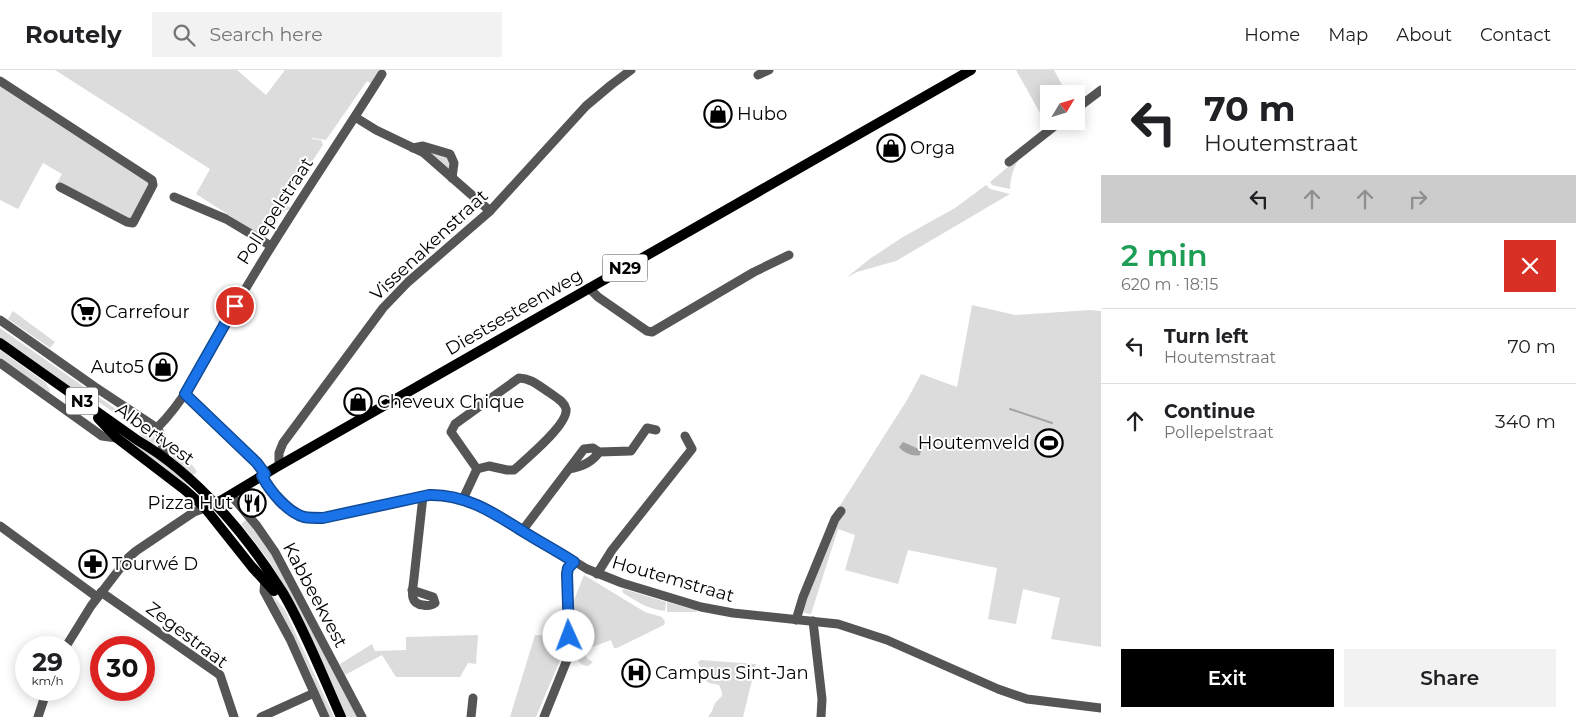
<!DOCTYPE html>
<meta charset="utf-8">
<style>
:root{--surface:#fff;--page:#f2f2f2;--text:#202124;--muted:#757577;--line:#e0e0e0;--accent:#000}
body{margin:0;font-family:Montserrat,sans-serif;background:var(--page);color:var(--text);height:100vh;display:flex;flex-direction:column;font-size:19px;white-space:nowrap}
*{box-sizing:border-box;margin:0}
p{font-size:16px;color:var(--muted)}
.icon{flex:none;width:28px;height:28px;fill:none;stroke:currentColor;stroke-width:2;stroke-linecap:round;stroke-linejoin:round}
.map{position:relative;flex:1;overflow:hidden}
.details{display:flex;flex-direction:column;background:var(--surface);width:475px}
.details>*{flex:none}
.guide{background:#fff;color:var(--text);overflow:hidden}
.needle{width:32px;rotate:52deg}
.controls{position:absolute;left:1040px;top:15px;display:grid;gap:10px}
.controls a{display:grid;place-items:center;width:45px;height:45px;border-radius:0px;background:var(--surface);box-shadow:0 2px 12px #0003;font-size:25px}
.speed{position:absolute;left:15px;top:566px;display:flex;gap:10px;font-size:25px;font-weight:700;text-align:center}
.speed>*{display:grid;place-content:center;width:65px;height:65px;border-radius:50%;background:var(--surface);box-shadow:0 2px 12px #0003;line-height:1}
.speed small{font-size:12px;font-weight:400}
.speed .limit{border:8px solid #d22;background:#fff;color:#111}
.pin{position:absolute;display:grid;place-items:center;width:42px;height:42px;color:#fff;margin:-21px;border:2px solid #fff;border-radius:50%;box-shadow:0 1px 5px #0007}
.me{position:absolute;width:55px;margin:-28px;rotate:358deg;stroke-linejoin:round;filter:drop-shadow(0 0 4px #0008)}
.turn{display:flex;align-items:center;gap:18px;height:105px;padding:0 20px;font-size:22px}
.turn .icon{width:65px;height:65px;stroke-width:2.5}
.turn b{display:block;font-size:35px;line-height:42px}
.lanes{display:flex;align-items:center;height:48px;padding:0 20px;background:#0003;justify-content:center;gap:25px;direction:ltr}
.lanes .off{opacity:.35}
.round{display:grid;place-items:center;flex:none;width:52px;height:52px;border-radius:0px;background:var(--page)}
.summary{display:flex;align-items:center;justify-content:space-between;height:85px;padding:0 20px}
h1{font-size:30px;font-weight:600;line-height:38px;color:#1e9e55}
.cta{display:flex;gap:10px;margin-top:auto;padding:10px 20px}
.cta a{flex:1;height:58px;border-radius:0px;background:var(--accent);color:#fff;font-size:20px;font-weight:600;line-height:58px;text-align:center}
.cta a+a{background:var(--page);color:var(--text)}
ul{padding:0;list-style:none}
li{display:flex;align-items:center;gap:15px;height:75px;padding:0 20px;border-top:1px solid var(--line)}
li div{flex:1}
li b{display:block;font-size:19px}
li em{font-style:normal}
header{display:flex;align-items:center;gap:30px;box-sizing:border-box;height:70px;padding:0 25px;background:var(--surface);border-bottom:1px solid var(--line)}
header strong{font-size:24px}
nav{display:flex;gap:28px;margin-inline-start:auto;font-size:18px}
.search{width:350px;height:45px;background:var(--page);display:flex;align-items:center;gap:12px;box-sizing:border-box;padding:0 18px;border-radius:0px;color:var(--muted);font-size:19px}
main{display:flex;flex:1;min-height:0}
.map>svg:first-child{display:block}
.green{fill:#dcdcdc}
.water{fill:#a3a3a3}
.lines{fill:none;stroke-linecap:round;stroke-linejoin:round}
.stream{stroke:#a3a3a3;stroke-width:2}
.minor{stroke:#555;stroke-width:9}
.major{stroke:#000;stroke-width:10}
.route-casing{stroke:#114b97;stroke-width:12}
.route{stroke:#1a73e8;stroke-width:9}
.labels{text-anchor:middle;stroke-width:4;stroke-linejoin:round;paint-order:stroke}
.shield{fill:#fff;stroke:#4c4c4c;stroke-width:1}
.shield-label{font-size:16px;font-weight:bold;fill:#000}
.poi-label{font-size:18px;fill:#000;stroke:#fff;text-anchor:start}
.street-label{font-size:18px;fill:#000;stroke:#fff}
</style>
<header>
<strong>Routely</strong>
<div class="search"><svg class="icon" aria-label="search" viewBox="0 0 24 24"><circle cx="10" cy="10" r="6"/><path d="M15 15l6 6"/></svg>Search here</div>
<nav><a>Home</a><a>Map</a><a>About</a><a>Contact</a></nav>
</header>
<main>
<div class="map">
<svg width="1101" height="647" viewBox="0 0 1101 647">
<rect width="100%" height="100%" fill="#fff"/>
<g class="green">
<polygon points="55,0 237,0 266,25 285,0 383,0 373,15 367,11 326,70 313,68 312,69 321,70 323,75 284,134 291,138 282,142 265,168 196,124 210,99"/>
<polygon points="1016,0 1054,0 1067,24 1049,24 1049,51 1057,51 1049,59"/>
<polygon points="0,14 151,113 132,149 125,149 57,113 62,104 43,93 18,139 0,130"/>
<polygon points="427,80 449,86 450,99 448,99"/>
<path d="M1021 86C1013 97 1011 107 1010 119L992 115 990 112Z"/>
<polygon points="986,115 990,119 1010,124 896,191 857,202 846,208 871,188 903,167 955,138"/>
<polygon points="972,235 1015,245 1090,240 1101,241 1101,577 1051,569 1060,528 1023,519 1016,554 988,549 997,498 908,480 898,514 845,500 855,465 838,459 811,544 804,543 803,539 837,454 834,445 907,330 921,304 957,317"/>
<polygon points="13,241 55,272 50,278 8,249"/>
<polygon points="0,258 117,340 115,343 97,331 93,333 0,268"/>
<polygon points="0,280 46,313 50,321 49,322 0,288"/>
<polygon points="141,357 149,363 148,365 152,368 154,366 155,367 156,375 140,365 139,361"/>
<polygon points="167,371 194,397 197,402 193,405 173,388"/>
<polygon points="138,374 188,413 187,415 136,376"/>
<polygon points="248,448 264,470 358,647 345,647 277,504 269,491 241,454"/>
<path d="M584 505 645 542 662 547 665 552 664 555 617 578H614L611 570 587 579C583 586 587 589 593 592L588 596C581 596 577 591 575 584L573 538 574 530Z"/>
<polygon points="267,518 285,540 334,647 330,647 324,634 321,634 310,610 313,608 293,565 276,533 276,531 272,526 269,527"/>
<path d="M624 519 666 532 665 541C647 539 638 532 623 523L622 520Z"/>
<polygon points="667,532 696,540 697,542 667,542"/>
<polygon points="478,565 476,594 468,593 460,607 396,607 382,585 345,605 340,594 372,574 375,581 406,580 406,567"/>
<polygon points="535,565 561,566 561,588 536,647 510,647"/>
<polygon points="701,590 756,594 743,647 708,647 712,641 715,633 722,626 722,622 719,615 709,613 706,611 698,592"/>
</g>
<path class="water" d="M903 372 921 380 920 385C914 387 903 383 899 377Z"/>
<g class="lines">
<polyline class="stream" points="1010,339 1052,353"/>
<g class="minor">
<polyline points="758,5 769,0"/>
<polyline points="0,11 152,110 153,115 133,153 127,152 60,117"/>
<polyline points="1076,39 1101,20"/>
<polyline points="355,47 376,60 424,83 490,141"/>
<polyline points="413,78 423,76 450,84 454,93 452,108"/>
<polyline points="1009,92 1061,51"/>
<polyline points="174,127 226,149 271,176"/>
<polyline points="589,218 598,227 647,261 652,262 754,202 789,185"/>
<polyline points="0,250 95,317 157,358 160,363 165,389"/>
<polyline points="0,293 102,366 117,368"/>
<path d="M519 308C531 308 539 316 550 323 555 327 564 331 566 339 569 354 525 390 514 400H507L489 396 477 399 451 362 455 354Z"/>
<polyline points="185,324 257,393 265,404"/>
<path d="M157 358C193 323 219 262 246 218 289 145 337 76 382 4"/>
<polyline points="279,395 279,383 283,373 383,238 408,212 490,141 586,36 611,15 631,0"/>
<path d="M569 399C581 397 592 393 599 382"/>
<path d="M262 406C270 421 287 442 304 446 310 448 317 448 323 447L429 425 463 429 493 442 587 499 622 513 701 537 733 543 838 554 887 570 998 619 1027 629 1101 638"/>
<polyline points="231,425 257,456 275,482 362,647"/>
<polyline points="463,429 477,399"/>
<polyline points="0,456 97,527"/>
<polyline points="522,461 584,379 593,378 599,382 631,381 647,358 656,360"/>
<polyline points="597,504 612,480 692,379 685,366"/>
<polyline points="265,510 264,521 290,569 325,647"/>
<path d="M412 520 433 527 435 533C431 536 428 536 423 535 408 534 413 519 414 508L423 426"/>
<polyline points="101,522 220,605 234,647"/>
<polyline points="796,550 803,527 835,449 841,441"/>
<polyline points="813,551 822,629 821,647"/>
<polyline points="65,578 91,536 128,488 136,481 194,442 205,438"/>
<polyline points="38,647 47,620"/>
<polyline points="261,647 314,623"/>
<polyline points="471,647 473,628"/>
<polyline points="544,647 569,585 567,504 568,498 573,491"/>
</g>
<g class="major">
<path d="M0 273 137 370C196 404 247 465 283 523 305 560 323 607 341 647"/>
<polyline points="98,348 117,368 185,420 205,438 252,497 274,521"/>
<polyline points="205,438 222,430 275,398 971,0"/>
</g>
</g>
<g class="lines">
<g class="route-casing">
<path id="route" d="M235 236 185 324 257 393 265 404 262 406C270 421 287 442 304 447 310 448 317 448 323 448L429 425C466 424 494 443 524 462 540 472 557 481 574 492L568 498 567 504 569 566"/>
</g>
<use href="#route" class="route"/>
</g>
<defs>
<g id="shop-ring" transform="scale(1.4375)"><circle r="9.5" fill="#fff" stroke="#000" stroke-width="1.5"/><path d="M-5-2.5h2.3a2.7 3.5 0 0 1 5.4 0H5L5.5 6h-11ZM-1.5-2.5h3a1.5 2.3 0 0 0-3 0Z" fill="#000"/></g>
<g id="supermarket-ring" transform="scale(1.4375)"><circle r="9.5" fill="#fff" stroke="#000" stroke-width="1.5"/><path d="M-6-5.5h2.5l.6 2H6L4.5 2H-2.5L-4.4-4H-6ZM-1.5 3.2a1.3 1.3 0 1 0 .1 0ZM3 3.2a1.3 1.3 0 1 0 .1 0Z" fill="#000"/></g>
<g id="stadium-ring" transform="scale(1.4375)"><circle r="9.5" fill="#fff" stroke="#000" stroke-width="1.5"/><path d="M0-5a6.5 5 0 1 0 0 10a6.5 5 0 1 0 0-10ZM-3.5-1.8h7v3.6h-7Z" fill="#000"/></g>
<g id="restaurant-ring" transform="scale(1.4375)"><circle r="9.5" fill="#fff" stroke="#000" stroke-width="1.5"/><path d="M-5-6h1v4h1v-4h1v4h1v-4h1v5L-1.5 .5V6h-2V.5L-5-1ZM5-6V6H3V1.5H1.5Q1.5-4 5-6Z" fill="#000"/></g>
<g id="pharmacy-ring" transform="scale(1.4375)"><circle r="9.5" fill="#fff" stroke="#000" stroke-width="1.5"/><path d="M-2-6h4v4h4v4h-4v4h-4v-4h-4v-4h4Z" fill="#000"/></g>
<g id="hospital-ring" transform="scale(1.4375)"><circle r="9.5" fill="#fff" stroke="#000" stroke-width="1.5"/><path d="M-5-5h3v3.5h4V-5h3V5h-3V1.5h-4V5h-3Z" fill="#000"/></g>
</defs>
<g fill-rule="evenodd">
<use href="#shop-ring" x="718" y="44"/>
<use href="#shop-ring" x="891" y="78"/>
<use href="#supermarket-ring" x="86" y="242"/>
<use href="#shop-ring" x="163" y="297"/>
<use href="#shop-ring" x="358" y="332"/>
<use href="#stadium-ring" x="1049" y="373"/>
<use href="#restaurant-ring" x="252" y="433"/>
<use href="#pharmacy-ring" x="93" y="494"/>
<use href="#hospital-ring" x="636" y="603"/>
</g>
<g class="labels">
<g class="shield">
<rect x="602.5" y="184.5" width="45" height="27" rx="4"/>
<rect x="66" y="317.5" width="32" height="27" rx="4"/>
</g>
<g class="shield-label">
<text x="625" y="204">N29</text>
<text x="82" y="337">N3</text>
</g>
<g class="poi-label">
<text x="737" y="50">Hubo</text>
<text x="910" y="84">Orga</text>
<text x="105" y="248">Carrefour</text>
<text x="144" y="303" text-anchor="end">Auto5</text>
<text x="377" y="338">Cheveux Chique</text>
<text x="1030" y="379" text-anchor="end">Houtemveld</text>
<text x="233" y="439" text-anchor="end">Pizza Hut</text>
<text x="112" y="500">Tourwé D</text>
<text x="655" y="609">Campus Sint-Jan</text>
</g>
<g class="street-label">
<text transform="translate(275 141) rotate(-57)" y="6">Pollepelstraat</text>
<text transform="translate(429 175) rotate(-43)" y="6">Vissenakenstraat</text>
<text transform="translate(514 242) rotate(-30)" y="6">Diestsesteenweg</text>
<text transform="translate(155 364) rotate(36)" y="6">Albertvest</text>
<text transform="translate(673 509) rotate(16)" y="6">Houtemstraat</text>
<text transform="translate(315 525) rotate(62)" y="6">Kabbeekvest</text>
<text transform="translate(187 565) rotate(37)" y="6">Zegestraat</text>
</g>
</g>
</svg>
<div class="controls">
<a><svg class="needle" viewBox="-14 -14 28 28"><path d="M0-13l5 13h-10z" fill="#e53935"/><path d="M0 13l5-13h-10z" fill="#757577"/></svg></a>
</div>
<div class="speed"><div>29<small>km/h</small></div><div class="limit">30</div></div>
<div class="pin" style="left:235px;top:236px;background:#d93025"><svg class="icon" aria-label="arrive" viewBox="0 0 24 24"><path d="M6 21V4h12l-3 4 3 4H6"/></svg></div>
<svg class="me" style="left:569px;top:566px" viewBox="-20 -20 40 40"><circle r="19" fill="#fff"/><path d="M0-13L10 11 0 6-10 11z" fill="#1a73e8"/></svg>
</div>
<section class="details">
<div class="guide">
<div class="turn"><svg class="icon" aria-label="left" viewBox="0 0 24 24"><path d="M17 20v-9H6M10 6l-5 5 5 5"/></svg><div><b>70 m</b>Houtemstraat</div></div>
<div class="lanes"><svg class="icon" aria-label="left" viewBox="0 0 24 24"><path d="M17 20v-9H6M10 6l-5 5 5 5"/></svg><svg class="icon off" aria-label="ahead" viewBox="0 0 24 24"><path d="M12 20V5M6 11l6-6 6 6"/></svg><svg class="icon off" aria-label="ahead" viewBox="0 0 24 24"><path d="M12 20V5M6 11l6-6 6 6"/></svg><svg class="icon off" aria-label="right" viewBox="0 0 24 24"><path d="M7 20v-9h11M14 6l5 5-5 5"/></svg></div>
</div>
<div class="summary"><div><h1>2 min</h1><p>620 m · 18:15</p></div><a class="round" style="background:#d93025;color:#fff"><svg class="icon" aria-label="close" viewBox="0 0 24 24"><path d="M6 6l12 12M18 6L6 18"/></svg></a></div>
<ul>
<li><svg class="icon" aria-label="left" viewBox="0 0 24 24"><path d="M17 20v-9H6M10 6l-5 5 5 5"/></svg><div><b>Turn left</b><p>Houtemstraat</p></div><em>70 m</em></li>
<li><svg class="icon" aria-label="ahead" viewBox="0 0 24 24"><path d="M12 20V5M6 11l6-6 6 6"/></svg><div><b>Continue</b><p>Pollepelstraat</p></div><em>340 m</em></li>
</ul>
<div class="cta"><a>Exit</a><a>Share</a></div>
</section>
</main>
